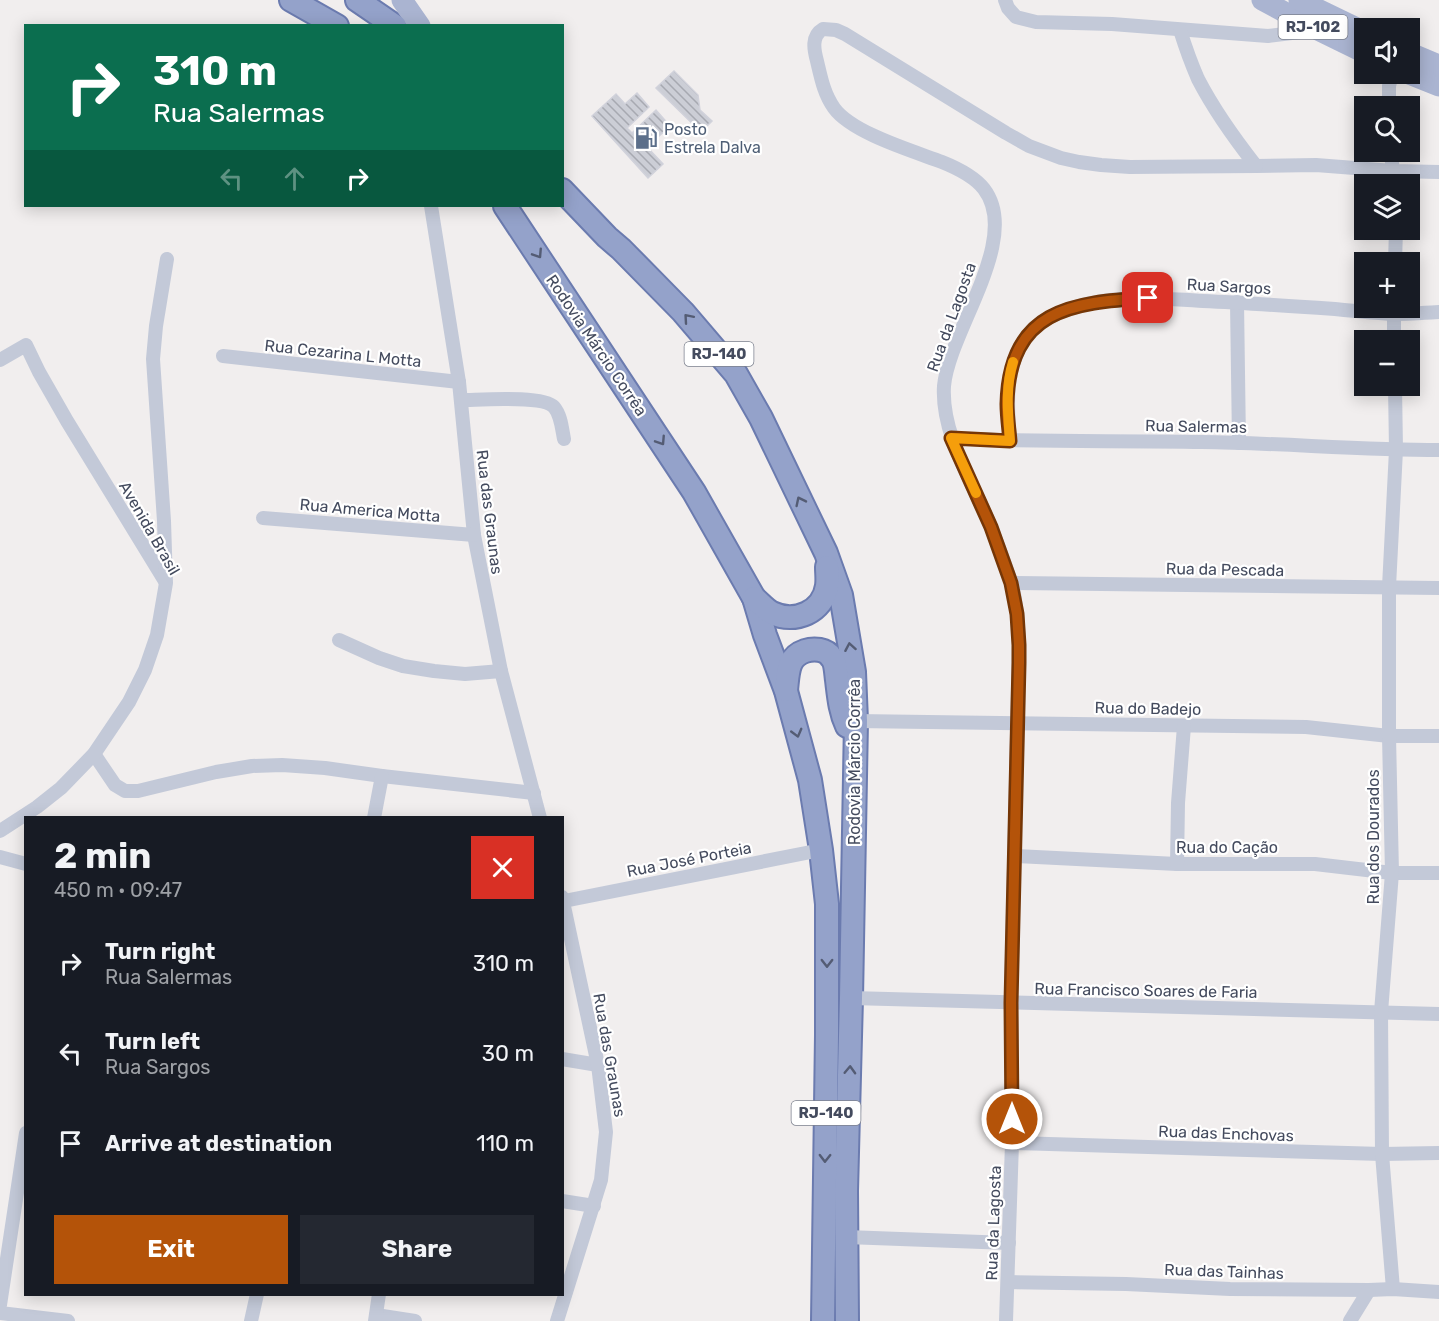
<!DOCTYPE html>
<meta charset="utf-8">
<style>
:root{--surface:#171b24;--page:#242831;--text:#f1f3f6;--muted:#9ea1a6;--accent:#b45309}
body{margin:0;font-family:Rubik,sans-serif;background:var(--page);color:var(--text);height:100vh;display:flex;flex-direction:column;font-size:22px;white-space:nowrap}
*{box-sizing:border-box;margin:0}
p{font-size:20px;color:var(--muted)}
.icon{flex:none;width:33px;height:33px;fill:none;stroke:currentColor;stroke-width:2;stroke-linecap:round;stroke-linejoin:round}
.map{position:relative;flex:1;overflow:hidden}
.side{position:absolute;left:24px;top:816px;width:540px;height:480px;display:flex;flex-direction:column;background:var(--surface);border-radius:0px;box-shadow:0 3px 15px #0003}
.side>*{flex:none}
.banner{position:absolute;left:24px;top:24px;width:540px;height:183px;border-radius:0px;box-shadow:0 3px 15px #0003;background:#0b6e4f;color:#fff;overflow:hidden}
.controls{position:absolute;left:1354px;top:18px;display:grid;gap:12px}
.controls a{display:grid;place-items:center;width:66px;height:66px;border-radius:0px;background:var(--surface);box-shadow:0 3px 15px #0003;font-size:30px}
.pin{position:absolute;display:grid;place-items:center;width:51px;height:51px;color:#fff;margin:-26px;border-radius:12px;box-shadow:0 3px 9px #0006}
.me{position:absolute;width:66px;margin:-33px;rotate:0deg;stroke-linejoin:round;filter:drop-shadow(0 0 4px #0008)}
.turn{display:flex;align-items:center;gap:21px;height:126px;padding:0 30px;font-size:27px}
.turn .icon{width:78px;height:78px;stroke-width:2.5}
.turn b{display:block;font-size:42px;line-height:51px}
.lanes{display:flex;align-items:center;height:57px;padding:0 30px;background:#0003;justify-content:center;gap:30px;direction:ltr}
.lanes .off{opacity:.35}
.round{display:grid;place-items:center;flex:none;width:63px;height:63px;border-radius:0px;background:var(--page)}
.headline{display:flex;align-items:center;justify-content:space-between;height:102px;padding:0 30px}
h1{font-size:36px;font-weight:700;line-height:45px}
.primary-button{display:flex;gap:12px;margin-top:auto;padding:12px 30px}
.primary-button a{flex:1;height:69px;border-radius:0px;background:var(--accent);color:#fff;font-size:24px;font-weight:700;line-height:69px;text-align:center}
.primary-button a+a{background:var(--page);color:var(--text)}
ul{padding:0;list-style:none}
li{display:flex;align-items:center;gap:18px;height:90px;padding:0 30px}
li div{flex:1}
li b{display:block;font-size:22px}
li em{font-style:normal}
.map>svg:first-child{display:block}
.building{fill:url(#building-back-hatch);stroke:#d1d2db;stroke-width:1.5}
.lines{fill:none;stroke-linecap:round;stroke-linejoin:round}
.trunk-casing{stroke:#6b7baf;stroke-width:26}
.minor{stroke:#c3c9d8;stroke-width:14}
.primary{stroke:#aab4d1;stroke-width:21}
.trunk{stroke:#94a2ca;stroke-width:22}
.oneway{stroke:#545c74}
.route-casing{stroke:#753606;stroke-width:15}
.route{stroke:#b45309;stroke-width:10}
.slow{stroke:#f59e0b;stroke-width:10}
.labels{text-anchor:middle;stroke-width:4.5;stroke-linejoin:round;paint-order:stroke}
.shield{fill:#fff;stroke:#7c818e;stroke-width:1.5}
.shield-label{font-size:15px;font-weight:bold;fill:#444b5e}
.service-label{font-size:16px;fill:#4e5e75;stroke:#fff;text-anchor:start}
.street-label{font-size:16px;fill:#444b5e;stroke:#fff}
</style>
<div class="map">
<svg width="1439" height="1321" viewBox="0 0 1439 1321">
<defs>
<pattern id="building-back-hatch" width="6" height="6" patternUnits="userSpaceOnUse" patternTransform="scale(1.5)"><rect width="6" height="6" fill="#ccced6"/><path d="M-1 5l2 2M0 0l6 6M5-1l2 2" fill="none" stroke="#a7a9b1"/></pattern>
</defs>
<rect width="100%" height="100%" fill="#f1eeee"/>
<g class="building">
<polygon points="674,71 698,95 700,110 712,121 701,132 656,88"/>
<polygon points="637,93 649,107 627,128 632,133 656,110 670,126 647,147 663,164 648,178 592,116 616,94 625,104"/>
</g>
<g class="lines">
<g class="trunk-casing">
<g id="trunk">
<polyline points="291,0 337,26"/>
<polyline points="357,0 395,26"/>
<polyline points="562,190 607,237 621,249 683,312 736,374 761,418 826,553 841,595 854,672 856,721 851,998 846,1191 847,1321"/>
<polyline points="505,206 694,492 754,598 765,635 786,691 810,780 821,850 827,904 827,1035 823,1321"/>
<path d="M754 598C760 603 766 610 772 613 795 624 823 612 827 586 828 580 827 573 827 567"/>
<path d="M786 690C788 673 787 657 805 651 814 648 826 649 831 657 836 662 836 673 837 680 839 696 840 711 847 726"/>
</g>
</g>
<g class="minor">
<polyline points="1005,0 1008,8 1016,17 1036,22 1112,24 1268,36 1316,30"/>
<path d="M1180 30C1185 46 1191 63 1198 79 1214 110 1234 138 1256 166L1316 165 1393 171 1439 172"/>
<polyline points="1389,106 1389,86 1392,74"/>
<polyline points="1391,152 1394,184"/>
<polyline points="431,206 459,382 474,535 501,671 540,818"/>
<polyline points="1395,262 1396,230"/>
<polyline points="1237,302 1239,443"/>
<polyline points="1394,308 1394,340"/>
<polyline points="223,356 459,382"/>
<polyline points="0,360 26,345 39,372 67,421 165,581"/>
<path d="M461 400C479 400 543 395 554 407 561 415 562 429 564 439"/>
<path d="M952 438C1035 443 1119 440 1202 442 1281 443 1360 450 1439 450"/>
<path d="M1010 441C1007 405 1004 366 1027 336 1043 314 1078 305 1103 301 1136 296 1170 299 1203 301 1247 303 1291 306 1335 309 1354 311 1374 313 1394 314 1409 314 1424 313 1439 312"/>
<polyline points="263,518 474,535"/>
<polyline points="1011,583 1439,588"/>
<polyline points="339,640 379,658 403,666 434,671 465,674 501,671"/>
<polyline points="856,721 1306,727 1389,736 1439,736"/>
<polyline points="94,754 115,785 125,791 138,791 216,772 252,766 282,765 325,768 382,776 534,793"/>
<polyline points="374,818 382,776"/>
<polyline points="0,831 37,807 61,788 94,754 129,702 145,670 157,635 166,583 164,521 153,359 156,326 167,259"/>
<polyline points="1014,856 1177,864 1315,864 1392,873 1439,873"/>
<polyline points="0,857 26,864"/>
<polyline points="1177,864 1178,803 1184,726"/>
<polyline points="564,901 821,850"/>
<polyline points="851,998 1439,1014"/>
<polyline points="562,1059 598,1065"/>
<polyline points="1012,1143 1382,1154 1439,1153"/>
<polyline points="562,1201 594,1206"/>
<polyline points="846,1237 1009,1243"/>
<polyline points="1008,1282 1126,1284 1230,1289 1369,1290 1393,1289 1439,1292"/>
<polyline points="1393,1289 1382,1154 1381,1012 1392,873 1389,736 1389,587 1396,450 1395,386"/>
<polyline points="0,1305 26,1133"/>
<polyline points="0,1313 68,1321"/>
<polyline points="376,1315 415,1321"/>
<polyline points="251,1321 257,1294"/>
<polyline points="375,1321 379,1294"/>
<polyline points="557,1321 601,1180 606,1132 598,1065 562,897"/>
<path d="M1006 1321 1012 1143 1011 1003 1019 645C1018 624 1017 602 1011 582 1005 563 998 545 991 527 973 483 941 434 944 386 949 331 1022 239 984 189 974 176 957 168 942 162 913 151 852 133 834 108 824 94 821 78 817 61 814 50 811 36 823 29L836 30 845 34 1006 133 1029 146 1061 158 1079 162 1101 165 1130 167 1256 166"/>
<polyline points="1350,1321 1369,1290"/>
</g>
<g class="primary">
<polyline points="402,0 420,26"/>
<polyline points="1262,0 1318,30 1365,53"/>
<polyline points="1299,0 1365,32"/>
<polyline points="1410,53 1439,65"/>
<polyline points="1409,74 1439,86"/>
</g>
<use href="#trunk" class="trunk"/>
</g>
<defs><path id="oneway-chevron" d="M-2-3.5L2.5 0L-2 3.5" fill="none" stroke-width="1.6" stroke-linecap="round" stroke-linejoin="round" transform="scale(1.5)"/></defs>
<g class="oneway">
<use href="#oneway-chevron" transform="translate(538 254) rotate(57)"/>
<use href="#oneway-chevron" transform="translate(688 318) rotate(-131)"/>
<use href="#oneway-chevron" transform="translate(661 441) rotate(57)"/>
<use href="#oneway-chevron" transform="translate(800 501) rotate(-116)"/>
<use href="#oneway-chevron" transform="translate(850 647) rotate(-100)"/>
<use href="#oneway-chevron" transform="translate(797 733) rotate(75)"/>
<use href="#oneway-chevron" transform="translate(827 963) rotate(90)"/>
<use href="#oneway-chevron" transform="translate(850 1070) rotate(-88)"/>
<use href="#oneway-chevron" transform="translate(825 1158) rotate(91)"/>
</g>
<g class="lines">
<g class="route-casing">
<path id="route" d="M1012 1119 1011 1003 1019 663V645L1017 614 1011 583 991 527 951 438 1010 441C1009 429 1007 416 1007 404 1009 310 1071 302 1148 298"/>
</g>
<use href="#route" class="route"/>
<path class="slow" d="M976 493 951 438 1010 441C1008 414 1005 388 1013 362"/>
</g>
<defs>
<g id="fuel-bare" transform="scale(1.8)"><path d="M-5.5-6h7V0h2V4h1.3V-2.5L3-4.5l.8-.8L6-3V5H2.5V1h-1V6h-7ZM-4.2-4.7v3.2H.2V-4.7Z" fill="#5c6f8a" stroke="#fff" stroke-width="2.5" paint-order="stroke"/></g>
</defs>
<g fill-rule="evenodd">
<use href="#fuel-bare" x="646" y="138"/>
</g>
<g class="labels">
<g class="shield">
<rect x="1278.5" y="15" width="69" height="24" rx="4.5"/>
<rect x="684.5" y="342" width="69" height="24" rx="4.5"/>
<rect x="791.5" y="1101" width="69" height="24" rx="4.5"/>
</g>
<g class="shield-label">
<text x="1313" y="32">RJ-102</text>
<text x="719" y="359">RJ-140</text>
<text x="826" y="1118">RJ-140</text>
</g>
<g class="service-label">
<text x="664" y="135">Posto<tspan x="664" dy="18">Estrela Dalva</tspan></text>
</g>
<g class="street-label">
<text transform="translate(1229 286) rotate(3)" y="6">Rua Sargos</text>
<text transform="translate(951 317) rotate(-70)" y="6">Rua da Lagosta</text>
<text transform="translate(597 345) rotate(56)" y="6">Rodovia Márcio Corrêa</text>
<text transform="translate(343 353) rotate(6)" y="6">Rua Cezarina L Motta</text>
<text transform="translate(1196 426) rotate(1)" y="6">Rua Salermas</text>
<text transform="translate(370 510) rotate(5)" y="6">Rua America Motta</text>
<text transform="translate(490 512) rotate(83)" y="6">Rua das Graunas</text>
<text transform="translate(150 528) rotate(60)" y="6">Avenida Brasil</text>
<text transform="translate(1225 569) rotate(1)" y="6">Rua da Pescada</text>
<text transform="translate(1148 708) rotate(1)" y="6">Rua do Badejo</text>
<text transform="translate(854 762) rotate(-90)" y="6">Rodovia Márcio Corrêa</text>
<text transform="translate(1373 837) rotate(-90)" y="6">Rua dos Dourados</text>
<text x="1227" y="853">Rua do Cação</text>
<text transform="translate(689 859) rotate(-11)" y="6">Rua José Porteia</text>
<text transform="translate(1146 990) rotate(1)" y="6">Rua Francisco Soares de Faria</text>
<text transform="translate(610 1055) rotate(80)" y="6">Rua das Graunas</text>
<text transform="translate(1226 1133) rotate(2)" y="6">Rua das Enchovas</text>
<text transform="translate(993 1223) rotate(-88)" y="6">Rua da Lagosta</text>
<text transform="translate(1224 1271) rotate(2)" y="6">Rua das Tainhas</text>
</g>
</g>
</svg>
<div class="controls">
<a><svg class="icon" aria-label="sound" viewBox="0 0 24 24"><path d="M4 9h4l5-4v14l-5-4H4zM17 9q2 3 0 6"/></svg></a>
<a><svg class="icon" aria-label="search" viewBox="0 0 24 24"><circle cx="10" cy="10" r="6"/><path d="M15 15l6 6"/></svg></a>
<a><svg class="icon" aria-label="layers" viewBox="0 0 24 24"><path d="M12 4l9 5-9 5-9-5zM3 14l9 5 9-5"/></svg></a>
<a>+</a>
<a>−</a>
</div>
<div class="pin" style="left:1148px;top:298px;background:#d93025"><svg class="icon" aria-label="arrive" viewBox="0 0 24 24"><path d="M6 21V4h12l-3 4 3 4H6"/></svg></div>
<svg class="me" style="left:1012px;top:1119px" viewBox="-20 -20 40 40"><circle r="17" fill="#b45309" stroke="#fff" stroke-width="3"/><path d="M0-11L8 9 0 5-8 9z" fill="#fff"/></svg>
<div class="banner">
<div class="turn"><svg class="icon" aria-label="right" viewBox="0 0 24 24"><path d="M7 20v-9h11M14 6l5 5-5 5"/></svg><div><b>310 m</b>Rua Salermas</div></div>
<div class="lanes"><svg class="icon off" aria-label="left" viewBox="0 0 24 24"><path d="M17 20v-9H6M10 6l-5 5 5 5"/></svg><svg class="icon off" aria-label="ahead" viewBox="0 0 24 24"><path d="M12 20V5M6 11l6-6 6 6"/></svg><svg class="icon" aria-label="right" viewBox="0 0 24 24"><path d="M7 20v-9h11M14 6l5 5-5 5"/></svg></div>
</div>
<section class="side">
<div class="headline"><div><h1>2 min</h1><p>450 m · 09:47</p></div><a class="round" style="background:#d93025;color:#fff"><svg class="icon" aria-label="close" viewBox="0 0 24 24"><path d="M6 6l12 12M18 6L6 18"/></svg></a></div>
<ul>
<li><svg class="icon" aria-label="right" viewBox="0 0 24 24"><path d="M7 20v-9h11M14 6l5 5-5 5"/></svg><div><b>Turn right</b><p>Rua Salermas</p></div><em>310 m</em></li>
<li><svg class="icon" aria-label="left" viewBox="0 0 24 24"><path d="M17 20v-9H6M10 6l-5 5 5 5"/></svg><div><b>Turn left</b><p>Rua Sargos</p></div><em>30 m</em></li>
<li><svg class="icon" aria-label="arrive" viewBox="0 0 24 24"><path d="M6 21V4h12l-3 4 3 4H6"/></svg><div><b>Arrive at destination</b></div><em>110 m</em></li>
</ul>
<div class="primary-button"><a>Exit</a><a>Share</a></div>
</section>
</div>
